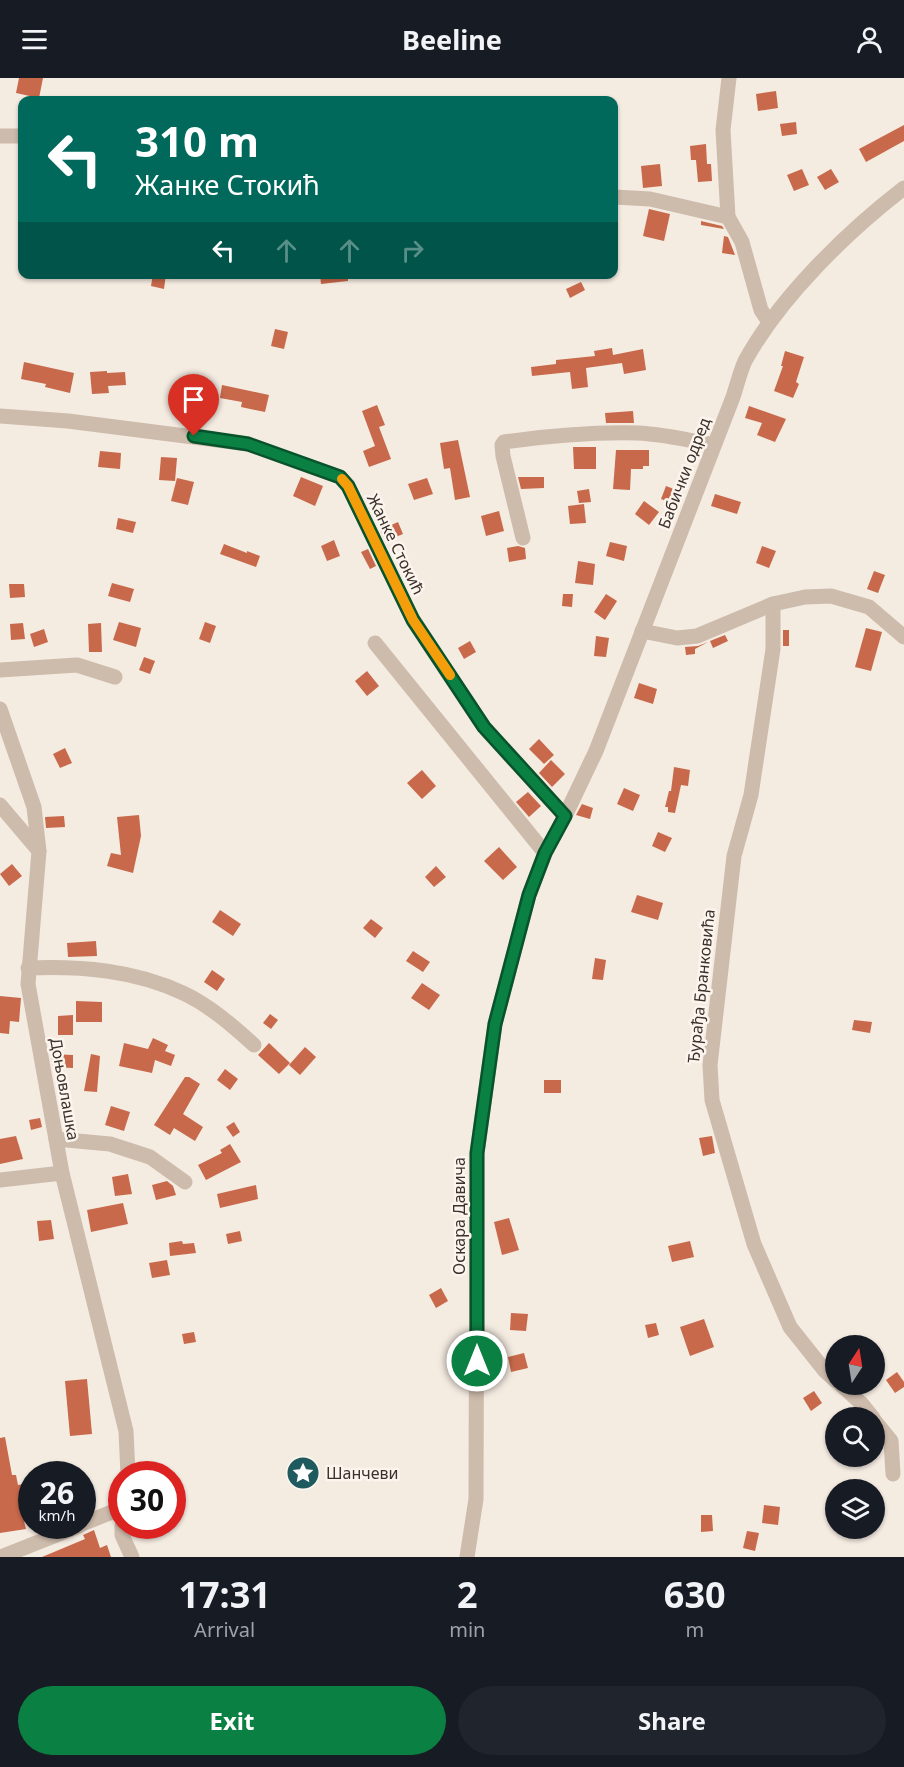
<!DOCTYPE html>
<meta charset="utf-8">
<style>
:root{--surface:#171b24;--page:#20242c;--text:#f1f3f6;--muted:#9ea1a6;--accent:#0b8043}
body{margin:0;font-family:"Noto Sans",sans-serif;background:var(--page);color:var(--text);height:100vh;display:flex;flex-direction:column;font-size:22px;white-space:nowrap}
*{box-sizing:border-box;margin:0}
p{font-size:20px;color:var(--muted)}
.icon{flex:none;width:33px;height:33px;fill:none;stroke:currentColor;stroke-width:2;stroke-linecap:round;stroke-linejoin:round}
.map{position:relative;height:1479px;overflow:hidden}
.drawer{display:flex;flex-direction:column;background:var(--surface);flex:1}
.drawer>*{flex:none}
.top-card{position:absolute;left:18px;top:18px;width:600px;height:183px;border-radius:12px;box-shadow:0 2px 4px #0004;background:#00695c;color:#fff;overflow:hidden}
.needle{width:39px;rotate:12deg}
.controls{position:absolute;left:825px;top:1257px;display:grid;gap:12px}
.controls a{display:grid;place-items:center;width:60px;height:60px;border-radius:50%;background:var(--surface);box-shadow:0 2px 4px #0004;font-size:30px}
.speed{position:absolute;left:18px;top:1383px;display:flex;gap:12px;font-size:30px;font-weight:700;text-align:center}
.speed>*{display:grid;place-content:center;width:78px;height:78px;border-radius:50%;background:var(--surface);box-shadow:0 2px 4px #0004;line-height:1}
.speed small{font-size:15px;font-weight:400}
.speed .limit{border:9px solid #d22;background:#fff;color:#111}
.pin{position:absolute;display:grid;place-items:center;width:51px;height:51px;color:#fff;margin:-62px -26px;border-radius:50% 50% 50% 0;rotate:-45deg;box-shadow:0 0 6px #0007}
.pin .icon{rotate:45deg}
.me{position:absolute;width:66px;margin:-33px;rotate:0deg;stroke-linejoin:round;filter:drop-shadow(0 0 4px #0008)}
.turn{display:flex;align-items:center;gap:21px;height:126px;padding:0 18px;font-size:27px}
.turn .icon{width:78px;height:78px;stroke-width:2.5}
.turn b{display:block;font-size:42px;line-height:51px}
.lanes{display:flex;align-items:center;height:57px;padding:0 18px;background:#0003;justify-content:center;gap:30px;direction:ltr}
.lanes .off{opacity:.35}
.eta{display:flex;justify-content:space-evenly;align-items:center;height:102px;text-align:center}
.eta b{font-size:36px;font-weight:700;line-height:42px}
.cta{display:flex;gap:12px;margin-top:auto;padding:12px 18px}
.cta a{flex:1;height:69px;border-radius:36px;background:var(--accent);color:#fff;font-size:24px;font-weight:700;line-height:69px;text-align:center}
.cta a+a{background:var(--page);color:var(--text)}
header{display:flex;justify-content:space-between;align-items:center;height:78px;padding:0 18px;background:var(--surface);font-size:27px;font-weight:700}
.map>svg:first-child{display:block}
.building{fill:#c8694b}
.lines{fill:none;stroke-linecap:round;stroke-linejoin:round}
.minor{stroke:#cdbbac;stroke-width:15}
.route-casing{stroke:#07532c;stroke-width:15}
.route{stroke:#0b8043;stroke-width:10}
.slow{stroke:#f59e0b;stroke-width:10}
.labels{text-anchor:middle;stroke-width:5;stroke-linejoin:round;paint-order:stroke}
.street-label{font-size:16px;fill:#3b302b;stroke:#fbf5ee}
.poi-label{font-size:16px;fill:#3b302b;stroke:#fbf5ee;text-anchor:start}
</style>
<header><svg class="icon" aria-label="menu" viewBox="0 0 24 24"><path d="M4 6h16M4 12h16M4 18h16"/></svg>Beeline<svg class="icon" aria-label="person" viewBox="0 0 24 24"><circle cx="12" cy="8" r="4"/><path d="M4 21q1-7 8-7t8 7"/></svg></header>
<div class="map">
<svg width="904" height="1479" viewBox="0 0 904 1479">
<rect width="100%" height="100%" fill="#f4ebe1"/>
<g class="building">
<polygon points="19,0 43,0 39,20 16,15"/>
<polygon points="776,13 778,30 758,33 756,16"/>
<polygon points="796,44 797,56 782,58 780,46"/>
<polygon points="904,47 904,63 866,84 859,71"/>
<polygon points="706,66 707,86 711,86 712,103 698,104 696,82 691,82 690,68"/>
<polygon points="660,86 662,108 643,110 641,88"/>
<polygon points="802,91 809,107 794,113 787,97"/>
<polygon points="831,91 839,104 825,112 817,99"/>
<polygon points="649,131 670,136 664,163 643,158"/>
<polygon points="701,143 722,148 724,151 701,147"/>
<polygon points="724,158 728,159 735,177 722,175"/>
<polygon points="153,196 166,196 164,211 151,208"/>
<polygon points="320,196 348,196 348,203 321,206"/>
<polygon points="581,204 585,212 570,220 566,211"/>
<polygon points="275,251 288,254 284,271 271,268"/>
<polygon points="612,270 613,277 643,271 646,292 624,296 622,285 586,290 588,309 572,311 570,294 532,298 531,289 556,286 556,282 595,278 594,273"/>
<polygon points="785,273 804,279 796,304 799,306 793,320 774,313 783,288 781,288"/>
<polygon points="24,284 74,295 70,315 45,309 46,306 21,301"/>
<polygon points="107,293 107,295 125,294 126,307 108,308 109,315 92,316 90,294"/>
<polygon points="183,302 199,304 198,321 180,319"/>
<polygon points="222,307 269,317 265,334 241,329 242,324 220,320"/>
<polygon points="377,327 385,347 379,349 391,381 369,389 363,373 375,368 362,333"/>
<polygon points="749,328 786,341 775,364 757,357 762,345 745,340"/>
<polygon points="633,333 634,345 606,345 605,335"/>
<polygon points="458,362 470,419 455,422 450,390 444,391 440,365"/>
<polygon points="573,369 596,369 596,391 574,391"/>
<polygon points="616,372 649,372 649,388 643,388 643,391 631,391 630,412 613,411"/>
<polygon points="100,373 121,375 120,391 98,389"/>
<polygon points="161,379 177,380 175,403 159,402"/>
<polygon points="301,399 323,408 315,428 293,418"/>
<polygon points="518,399 544,399 544,410 521,411"/>
<polygon points="177,400 194,404 188,427 171,423"/>
<polygon points="427,400 433,416 414,422 408,406"/>
<polygon points="666,408 679,413 674,426 661,421"/>
<polygon points="589,411 591,424 579,425 577,413"/>
<polygon points="715,416 741,424 737,436 711,428"/>
<polygon points="644,423 659,434 649,447 635,436"/>
<polygon points="584,426 586,445 570,446 568,428"/>
<polygon points="499,433 504,453 486,458 481,438"/>
<polygon points="118,440 136,444 133,455 116,451"/>
<polygon points="398,444 403,456 386,463 380,452"/>
<polygon points="334,462 340,478 327,483 321,468"/>
<polygon points="610,464 627,468 624,483 606,478"/>
<polygon points="224,466 247,475 247,473 260,478 256,489 220,476"/>
<polygon points="518,468 525,470 526,481 509,484 507,470"/>
<polygon points="762,468 776,473 769,490 756,485"/>
<polygon points="368,471 376,488 370,491 361,474"/>
<polygon points="578,483 595,486 593,507 575,505"/>
<polygon points="874,493 885,497 878,515 867,511"/>
<polygon points="112,505 134,511 130,524 108,518"/>
<polygon points="9,506 24,506 25,519 10,520"/>
<polygon points="563,516 573,516 572,529 562,528"/>
<polygon points="606,516 617,523 605,542 594,534"/>
<polygon points="119,544 141,550 136,569 113,562"/>
<polygon points="205,544 216,548 210,565 199,561"/>
<polygon points="23,545 25,561 11,562 10,546"/>
<polygon points="101,545 102,574 89,574 88,546"/>
<polygon points="866,550 882,554 871,593 855,589"/>
<polygon points="44,551 48,564 34,569 30,556"/>
<rect x="783" y="552" width="6" height="16"/>
<polygon points="725,557 728,563 713,570 710,563"/>
<polygon points="596,558 609,560 606,579 594,578"/>
<polygon points="470,563 476,574 464,581 458,570"/>
<polygon points="708,564 695,571 695,576 686,577 685,569 698,568"/>
<polygon points="144,579 155,583 150,596 139,592"/>
<polygon points="367,593 379,608 367,618 355,603"/>
<polygon points="639,605 657,611 653,626 634,620"/>
<polygon points="539,661 554,677 544,686 529,671"/>
<polygon points="65,670 72,685 60,690 53,676"/>
<polygon points="551,682 565,696 552,709 539,695"/>
<polygon points="674,689 690,692 688,708 681,707 675,735 668,734 668,729 665,729 669,713 671,713"/>
<polygon points="422,692 436,708 422,721 407,705"/>
<polygon points="624,710 640,717 633,733 617,726"/>
<polygon points="528,714 541,728 529,739 516,724"/>
<polygon points="582,726 593,730 590,741 576,737"/>
<polygon points="139,737 141,758 133,795 107,788 111,775 121,777 117,739"/>
<polygon points="64,738 65,749 46,750 45,739"/>
<polygon points="658,754 672,760 665,774 652,768"/>
<polygon points="499,769 517,789 503,802 484,783"/>
<polygon points="12,786 22,798 9,808 0,796"/>
<polygon points="436,788 446,799 434,809 425,799"/>
<polygon points="637,817 663,825 658,842 631,834"/>
<polygon points="220,832 241,846 233,858 212,844"/>
<polygon points="371,841 383,850 375,860 363,850"/>
<polygon points="96,863 97,878 68,879 67,865"/>
<polygon points="413,873 430,884 423,894 406,883"/>
<polygon points="595,880 606,882 603,902 592,901"/>
<polygon points="212,892 225,901 217,913 204,904"/>
<polygon points="422,905 440,917 429,932 411,920"/>
<polygon points="0,918 21,920 19,944 10,943 9,956 0,955"/>
<polygon points="76,923 102,924 102,944 76,944"/>
<polygon points="270,936 278,942 271,951 263,945"/>
<polygon points="73,937 73,957 58,957 58,938"/>
<polygon points="854,942 872,944 870,955 852,952"/>
<polygon points="153,960 168,967 165,973 175,977 171,988 155,982 152,995 119,988 124,965 148,971"/>
<polygon points="269,965 290,985 279,996 258,977"/>
<polygon points="305,969 316,979 300,997 289,987"/>
<polygon points="51,976 73,977 73,990 53,989"/>
<polygon points="91,976 100,978 97,1014 84,1013"/>
<polygon points="225,991 238,1001 230,1012 217,1002"/>
<polygon points="185,999 189,999 200,1006 183,1036 203,1049 195,1063 174,1050 170,1057 154,1047"/>
<rect x="544" y="1002" width="17" height="13"/>
<polygon points="111,1028 130,1034 124,1053 105,1047"/>
<polygon points="40,1040 42,1049 31,1052 29,1042"/>
<polygon points="234,1044 240,1054 233,1059 226,1049"/>
<polygon points="16,1058 23,1081 0,1086 0,1061"/>
<polygon points="712,1058 715,1075 703,1078 699,1060"/>
<polygon points="230,1066 241,1084 206,1102 198,1087 222,1075 220,1072"/>
<polygon points="128,1096 132,1116 115,1118 112,1099"/>
<polygon points="167,1103 173,1108 176,1117 156,1122 152,1107"/>
<polygon points="256,1107 258,1121 220,1130 217,1116"/>
<polygon points="123,1125 128,1146 91,1154 87,1132"/>
<polygon points="509,1140 519,1172 502,1177 494,1144"/>
<polygon points="51,1142 54,1161 39,1163 37,1143"/>
<polygon points="240,1153 242,1163 228,1166 226,1156"/>
<polygon points="182,1163 183,1166 194,1165 196,1175 170,1178 169,1165"/>
<polygon points="690,1163 694,1179 672,1184 668,1168"/>
<polygon points="167,1182 170,1197 152,1200 149,1185"/>
<polygon points="441,1210 448,1223 436,1230 429,1217"/>
<polygon points="511,1235 528,1236 526,1253 510,1252"/>
<polygon points="704,1241 714,1269 690,1278 680,1249"/>
<polygon points="656,1245 659,1257 648,1260 645,1247"/>
<polygon points="194,1254 196,1264 184,1266 182,1256"/>
<polygon points="524,1275 528,1290 511,1294 508,1279"/>
<polygon points="897,1294 904,1304 904,1309 895,1315 886,1302"/>
<polygon points="87,1301 92,1356 70,1358 65,1303"/>
<polygon points="814,1313 822,1325 811,1333 803,1320"/>
<polygon points="5,1359 12,1397 16,1397 18,1407 25,1406 30,1442 24,1443 26,1451 0,1455 0,1360"/>
<polygon points="764,1427 780,1429 778,1447 762,1445"/>
<polygon points="701,1437 712,1437 713,1453 701,1454"/>
<polygon points="94,1452 100,1470 107,1467 111,1479 42,1479 85,1461 83,1457"/>
<polygon points="747,1453 759,1455 755,1473 743,1470"/>
</g>
<g class="lines">
<g class="minor">
<polyline points="729,0 723,52 728,139 742,164 761,232 769,244"/>
<polyline points="0,58 22,58"/>
<polyline points="614,119 650,121 728,139"/>
<polyline points="0,338 68,343 248,366 340,399 348,408 413,542 484,649 565,738"/>
<path d="M523 460 503 378 502 367 504 364C547 358 592 354 637 355 663 356 689 362 714 367"/>
<polyline points="773,526 773,571 751,717 734,778 710,987 712,1022 754,1166 790,1249 825,1293 836,1303"/>
<polyline points="642,553 677,560 697,558 773,526 805,519 831,518 869,529 904,559"/>
<polyline points="375,565 545,775"/>
<polyline points="0,592 77,587 115,599"/>
<polyline points="0,631 34,729 39,773 28,906 62,1095 126,1353 128,1396"/>
<polyline points="0,727 39,773"/>
<path d="M28 890C81 888 134 892 183 915 209 927 233 948 254 967"/>
<polyline points="56,1061 110,1066 150,1079 185,1104"/>
<polyline points="0,1102 62,1095"/>
<polyline points="840,1306 861,1325 873,1340"/>
<polyline points="874,1342 891,1363 893,1396"/>
<polyline points="82,1446 122,1430"/>
<polyline points="122,1448 122,1457 132,1479"/>
<polyline points="1,1479 79,1448"/>
<path d="M467 1479 476 1421 477 1075 495 946 529 817 545 775 565 738 596 673 733 319C737 307 740 294 745 283 780 219 847 154 904 110"/>
</g>
</g>
<g class="lines">
<g class="route-casing">
<polyline id="route" points="194,358 248,366 340,399 348,408 413,542 484,649 565,738 545,775 529,817 495,946 477,1075 477,1283"/>
</g>
<use href="#route" class="route"/>
<polyline class="slow" points="342,401 348,408 413,542 450,597"/>
</g>
<defs>
<g id="sight-disc" transform="scale(1.725)"><circle r="9.5" fill="#1f5a5e" stroke="#fbf5ee"/><path d="M0-6L1.8-2.2L6-1.7L2.9 1.2L3.7 5.4L0 3.3L-3.7 5.4L-2.9 1.2L-6-1.7L-1.8-2.2Z" fill="#fff"/></g>
</defs>
<g fill-rule="evenodd">
<use href="#sight-disc" x="303" y="1395"/>
</g>
<g class="labels">
<g class="street-label">
<text transform="translate(684 395) rotate(-69)" y="6">Бабички одред</text>
<text transform="translate(396 466) rotate(64)" y="6">Жанке Стокић</text>
<text transform="translate(701 908) rotate(-84)" y="6">Ђурађа Бранковића</text>
<text transform="translate(65 1011) rotate(80)" y="6">Доњовлашка</text>
<text transform="translate(459 1138) rotate(-90)" y="6">Оскара Давича</text>
</g>
<g class="poi-label">
<text x="326" y="1401">Шанчеви</text>
</g>
</g>
</svg>
<div class="controls">
<a><svg class="needle" viewBox="-14 -14 28 28"><path d="M0-13l5 13h-10z" fill="#e53935"/><path d="M0 13l5-13h-10z" fill="#9ea1a6"/></svg></a>
<a><svg class="icon" aria-label="search" viewBox="0 0 24 24"><circle cx="10" cy="10" r="6"/><path d="M15 15l6 6"/></svg></a>
<a><svg class="icon" aria-label="layers" viewBox="0 0 24 24"><path d="M12 4l9 5-9 5-9-5zM3 14l9 5 9-5"/></svg></a>
</div>
<div class="speed"><div>26<small>km/h</small></div><div class="limit">30</div></div>
<div class="pin" style="left:194px;top:358px;background:#d93025"><svg class="icon" aria-label="arrive" viewBox="0 0 24 24"><path d="M6 21V4h12l-3 4 3 4H6"/></svg></div>
<svg class="me" style="left:477px;top:1283px" viewBox="-20 -20 40 40"><circle r="17" fill="#0b8043" stroke="#fff" stroke-width="3"/><path d="M0-11L8 9 0 5-8 9z" fill="#fff"/></svg>
<div class="top-card">
<div class="turn"><svg class="icon" aria-label="left" viewBox="0 0 24 24"><path d="M17 20v-9H6M10 6l-5 5 5 5"/></svg><div><b>310 m</b>Жанке Стокић</div></div>
<div class="lanes"><svg class="icon" aria-label="left" viewBox="0 0 24 24"><path d="M17 20v-9H6M10 6l-5 5 5 5"/></svg><svg class="icon off" aria-label="ahead" viewBox="0 0 24 24"><path d="M12 20V5M6 11l6-6 6 6"/></svg><svg class="icon off" aria-label="ahead" viewBox="0 0 24 24"><path d="M12 20V5M6 11l6-6 6 6"/></svg><svg class="icon off" aria-label="right" viewBox="0 0 24 24"><path d="M7 20v-9h11M14 6l5 5-5 5"/></svg></div>
</div>
</div>
<section class="drawer">
<div class="eta">
<div><b>17:31</b><p>Arrival</p></div>
<div><b>2</b><p>min</p></div>
<div><b>630</b><p>m</p></div>
</div>
<div class="cta"><a>Exit</a><a>Share</a></div>
</section>
